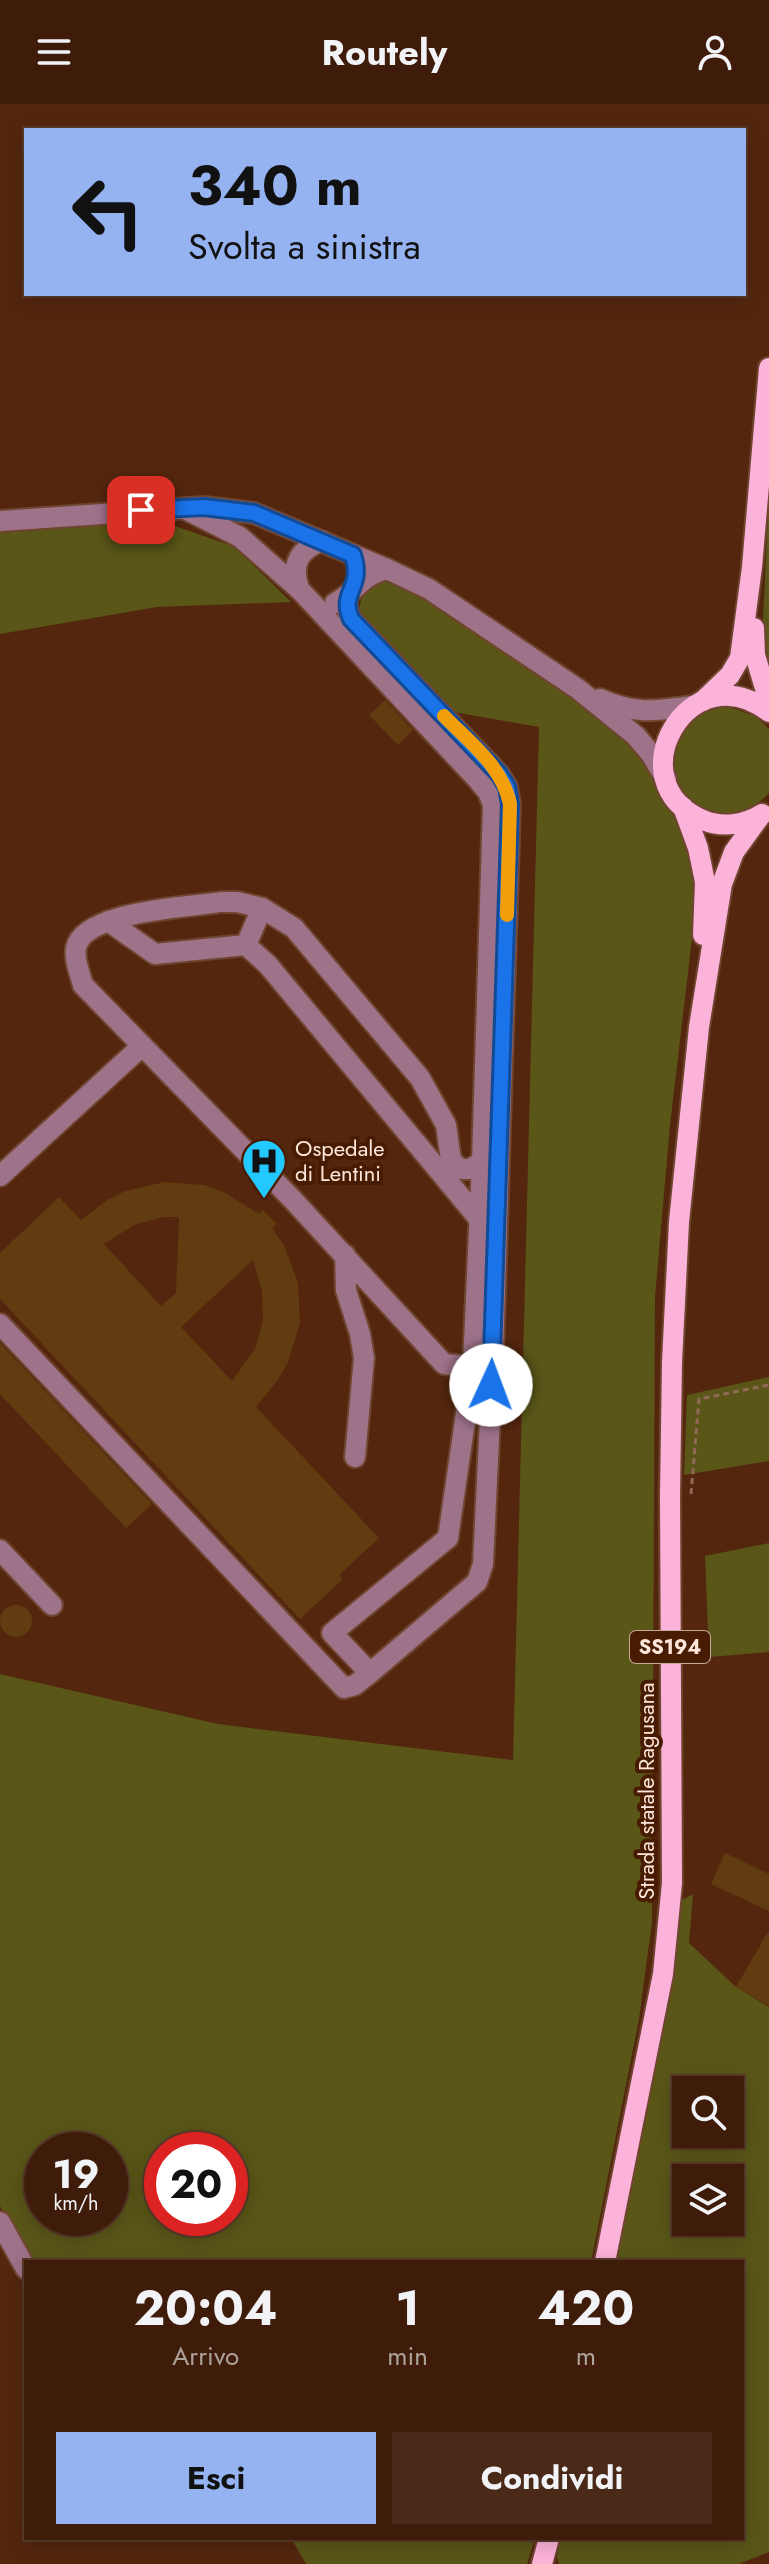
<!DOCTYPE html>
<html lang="it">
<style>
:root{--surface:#3f1c0a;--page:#4a2918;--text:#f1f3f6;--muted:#ada19c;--line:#583a2b;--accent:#95b2f1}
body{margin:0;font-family:Jost,sans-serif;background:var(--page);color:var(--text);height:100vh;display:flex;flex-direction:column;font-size:30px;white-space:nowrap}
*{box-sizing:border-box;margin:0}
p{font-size:26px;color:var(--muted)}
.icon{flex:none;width:44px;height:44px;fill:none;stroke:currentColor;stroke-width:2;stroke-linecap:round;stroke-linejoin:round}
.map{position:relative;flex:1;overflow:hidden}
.drawer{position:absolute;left:24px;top:2156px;width:720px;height:280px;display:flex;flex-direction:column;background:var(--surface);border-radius:0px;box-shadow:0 4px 20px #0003,0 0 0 2px var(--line)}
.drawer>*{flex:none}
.banner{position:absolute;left:24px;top:24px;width:722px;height:168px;border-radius:0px;box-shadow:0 4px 20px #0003,0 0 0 2px var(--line);background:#95b2f1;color:#111;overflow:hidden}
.tools{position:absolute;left:672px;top:1972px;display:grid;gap:16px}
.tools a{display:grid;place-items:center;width:72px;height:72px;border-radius:0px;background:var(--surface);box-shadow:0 4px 20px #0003,0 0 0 2px var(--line);font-size:40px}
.speed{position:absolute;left:24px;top:2028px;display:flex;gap:16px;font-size:40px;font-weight:700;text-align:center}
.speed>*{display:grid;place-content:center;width:104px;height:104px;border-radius:50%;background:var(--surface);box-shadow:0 4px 20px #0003,0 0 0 2px var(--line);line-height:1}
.speed small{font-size:20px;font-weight:400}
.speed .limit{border:12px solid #d22;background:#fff;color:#111}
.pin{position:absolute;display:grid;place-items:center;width:68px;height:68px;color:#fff;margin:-34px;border-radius:16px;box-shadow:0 4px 12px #0006}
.me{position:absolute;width:88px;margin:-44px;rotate:2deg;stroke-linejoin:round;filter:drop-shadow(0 0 6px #0008)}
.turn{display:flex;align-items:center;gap:28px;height:168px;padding:0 32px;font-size:36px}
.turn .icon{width:104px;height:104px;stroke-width:2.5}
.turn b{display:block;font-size:56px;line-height:68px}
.eta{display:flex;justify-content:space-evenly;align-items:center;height:136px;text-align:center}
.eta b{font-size:48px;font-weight:700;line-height:56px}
.button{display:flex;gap:16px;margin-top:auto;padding:16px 32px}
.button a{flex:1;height:92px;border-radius:0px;background:var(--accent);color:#111;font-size:32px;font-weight:700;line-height:92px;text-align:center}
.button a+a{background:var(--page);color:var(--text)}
header{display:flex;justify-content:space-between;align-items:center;height:104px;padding:0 32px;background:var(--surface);font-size:36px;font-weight:700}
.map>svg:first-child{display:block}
.green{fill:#595618;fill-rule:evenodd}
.building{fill:#603c10;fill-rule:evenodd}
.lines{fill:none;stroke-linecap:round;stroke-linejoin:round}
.minor-casing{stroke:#6f452f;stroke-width:24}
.major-casing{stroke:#6f452f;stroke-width:24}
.path{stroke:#906a57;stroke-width:3;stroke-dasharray:6 4;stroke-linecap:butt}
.minor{stroke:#9e7289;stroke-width:20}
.major{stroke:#fcb3da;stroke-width:20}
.route-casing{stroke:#114b97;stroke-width:20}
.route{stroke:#1a73e8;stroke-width:14}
.slow{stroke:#f59e0b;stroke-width:14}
.labels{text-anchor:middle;stroke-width:8;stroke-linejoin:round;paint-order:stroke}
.shield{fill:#481c03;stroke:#c7a99a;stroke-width:2}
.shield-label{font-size:20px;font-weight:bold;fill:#fde5da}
.poi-label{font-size:22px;fill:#fde5da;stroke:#481c03;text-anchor:start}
.street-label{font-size:22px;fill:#fde5da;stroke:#481c03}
</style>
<header><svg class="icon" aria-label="menu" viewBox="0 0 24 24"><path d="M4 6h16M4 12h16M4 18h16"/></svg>Routely<svg class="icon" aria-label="person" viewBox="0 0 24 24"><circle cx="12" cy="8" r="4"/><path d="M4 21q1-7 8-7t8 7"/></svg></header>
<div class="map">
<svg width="769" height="2460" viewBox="0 0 769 2460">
<rect width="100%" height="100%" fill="#54260e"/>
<g class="green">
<polygon points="769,387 769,572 762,538"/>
<polygon points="161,417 235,443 291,498 157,503 0,530 0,429"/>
<path d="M392 477 411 484 566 584 632 635 680 715 693 752 697 792 670 1021 655 1193 652 1818 639 1915 591 2158H28L0 2102V1570L218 1620 513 1656 539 623 454 608 369 526 358 509 363 488 377 478ZM42 2046H110V2114H42ZM162 2046H230V2114H162Z"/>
<path d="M729 603 755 612 769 625V689C719 745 640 673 686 623 698 610 711 604 729 603Z"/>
<polygon points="769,1273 769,1357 684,1371 687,1291"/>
<polygon points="769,1439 769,1548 709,1553 705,1452"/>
<path d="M693 1790 689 1839 736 1883 769 1903V2448L739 2460H559L557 2453 560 2434H742V2158H617L675 1867 682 1796ZM730 1986V2030H686V1986ZM730 2074V2118H686V2074Z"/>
<polygon points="291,2434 535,2434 527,2460 306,2460"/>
</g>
<g class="building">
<polygon points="385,596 413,626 398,641 369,611"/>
<path d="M165 1078 205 1081 224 1088 259 1110 263 1106 277 1120 272 1124 284 1141 298 1179 300 1219 288 1258 278 1276 256 1303 379 1434 339 1471 343 1475 300 1515 0 1195V1149L59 1093 81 1116 107 1096 125 1087ZM164 1113H179L176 1189 161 1202 104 1140 136 1120ZM253 1156 262 1187 263 1216 255 1245 232 1277 181 1223Z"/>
<polygon points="0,1239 152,1400 126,1424 0,1290"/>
<circle cx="16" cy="1517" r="16"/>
<polygon points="725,1749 769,1770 769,1807 711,1780"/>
<polygon points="769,1826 769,1902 736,1883"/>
</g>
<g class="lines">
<g class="minor-casing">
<g id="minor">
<polyline points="187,406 240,433 299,485"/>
<polyline points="0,417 204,403 254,409 387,465 429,485 578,585 636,632 651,650 666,675"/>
<path d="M322 437C298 446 291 461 299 485L478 676 488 688 493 701 482 1058 473 1261 448 1434 332 1529 370 1569"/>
<path d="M335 499C358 487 359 472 387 465"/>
<path d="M600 595C638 611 654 607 693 602"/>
<polyline points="108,817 155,850 246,841 268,861 480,1116"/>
<polyline points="246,841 262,804"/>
<path d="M482 1058 470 1065H460L451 1056 446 1021 420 974 294 824 262 804 237 798H221C190 803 83 807 76 844 74 856 80 870 83 881L294 1097 444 1260C460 1262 470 1262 485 1255"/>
<polyline points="0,1072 142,942"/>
<polyline points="345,1151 346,1186 360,1230 364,1254 355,1353"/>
<polyline points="0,1220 344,1584 355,1581 370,1569 477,1478 483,1460 493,1251 510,700 507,683 499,670 351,515 347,505 347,493"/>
<polyline points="0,1446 52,1501"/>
<polyline points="0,2118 26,2165"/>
</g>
</g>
<g class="major-casing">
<g id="major">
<polyline points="754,524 755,551 769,598"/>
<polyline points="703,597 730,571 740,554 752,463 769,264"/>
<polyline points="683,703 698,744 705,778 703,831"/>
<path d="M762 710C744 721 722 724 703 716 614 678 690 546 769 608"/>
<polyline points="605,2158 663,1870 672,1779 670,1391 672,1258 679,1118 699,923 722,780 734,748 761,711"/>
<polyline points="542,2460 549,2434"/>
</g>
</g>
<polyline class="path" points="691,1390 699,1295 769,1281"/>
<use href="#minor" class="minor"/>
<use href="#major" class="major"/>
</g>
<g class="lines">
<g class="route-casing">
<path id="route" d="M141 406 204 403 254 409 353 451C364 485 339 487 351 515L499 670 507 683 510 700 491 1281"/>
</g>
<use href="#route" class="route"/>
<path class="slow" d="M444 612C469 638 503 663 510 700L507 811"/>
</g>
<defs>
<g id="hospital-pin" transform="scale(2.3)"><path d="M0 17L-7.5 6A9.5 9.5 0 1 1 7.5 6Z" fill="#23c9fe" stroke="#481c03"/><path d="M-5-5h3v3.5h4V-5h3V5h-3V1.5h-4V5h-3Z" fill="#111"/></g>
</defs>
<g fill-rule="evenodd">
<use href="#hospital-pin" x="264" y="1057"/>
</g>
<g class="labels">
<rect class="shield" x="630" y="1527" width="80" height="32" rx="6"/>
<g class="shield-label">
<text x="670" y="1550">SS194</text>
</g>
<g class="poi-label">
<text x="295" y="1052">Ospedale<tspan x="295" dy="25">di Lentini</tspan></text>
</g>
<g class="street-label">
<text transform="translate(646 1687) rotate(-90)" y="8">Strada statale Ragusana</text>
</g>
</g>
</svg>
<div class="tools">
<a><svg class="icon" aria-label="search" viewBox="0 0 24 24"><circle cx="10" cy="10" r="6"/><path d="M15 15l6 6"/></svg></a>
<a><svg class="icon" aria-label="layers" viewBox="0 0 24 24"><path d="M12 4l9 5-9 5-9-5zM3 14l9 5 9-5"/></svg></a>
</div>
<div class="speed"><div>19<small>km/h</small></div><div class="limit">20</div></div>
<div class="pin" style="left:141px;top:406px;background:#d93025"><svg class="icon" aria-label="arrive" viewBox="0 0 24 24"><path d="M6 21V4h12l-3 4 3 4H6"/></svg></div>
<svg class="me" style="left:491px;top:1281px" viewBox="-20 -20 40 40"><circle r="19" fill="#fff"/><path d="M0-13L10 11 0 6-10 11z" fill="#1a73e8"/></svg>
<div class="banner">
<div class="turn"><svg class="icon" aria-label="left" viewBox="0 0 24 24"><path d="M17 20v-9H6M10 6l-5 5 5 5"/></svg><div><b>340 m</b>Svolta a sinistra</div></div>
</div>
<section class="drawer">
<div class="eta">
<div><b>20:04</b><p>Arrivo</p></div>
<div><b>1</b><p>min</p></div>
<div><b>420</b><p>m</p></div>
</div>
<div class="button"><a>Esci</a><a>Condividi</a></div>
</section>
</div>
